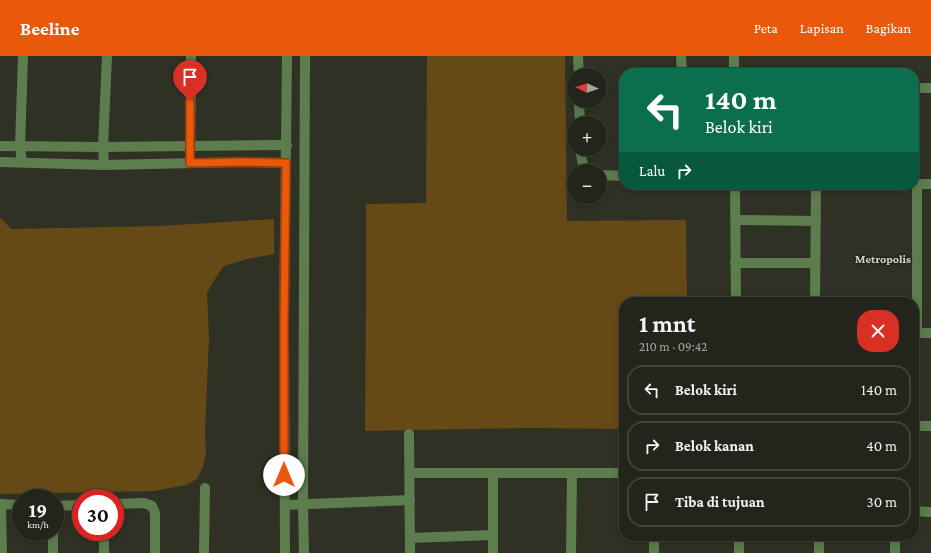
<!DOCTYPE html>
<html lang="id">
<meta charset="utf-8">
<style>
:root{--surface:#23251b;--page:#2b2d24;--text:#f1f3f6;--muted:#a3a5a3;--line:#40423a;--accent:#ea580c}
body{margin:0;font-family:"Crimson Pro",serif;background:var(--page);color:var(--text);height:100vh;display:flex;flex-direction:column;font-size:15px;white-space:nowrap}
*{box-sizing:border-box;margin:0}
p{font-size:13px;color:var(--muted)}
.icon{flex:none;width:22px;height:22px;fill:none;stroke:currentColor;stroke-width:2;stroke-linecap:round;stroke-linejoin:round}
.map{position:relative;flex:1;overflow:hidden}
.panel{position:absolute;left:619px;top:241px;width:300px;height:244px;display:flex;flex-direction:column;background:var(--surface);border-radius:16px;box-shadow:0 2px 10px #0003,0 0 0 1px var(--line)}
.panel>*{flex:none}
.top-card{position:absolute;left:619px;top:12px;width:300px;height:122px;border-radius:16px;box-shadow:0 2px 10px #0003,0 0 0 1px var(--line);background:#0b6e4f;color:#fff;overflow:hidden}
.needle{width:26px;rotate:273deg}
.controls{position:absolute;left:567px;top:12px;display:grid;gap:8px}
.controls a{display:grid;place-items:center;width:40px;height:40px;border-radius:50%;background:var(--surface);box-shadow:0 2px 10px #0003,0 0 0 1px var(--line);font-size:20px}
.speed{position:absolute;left:12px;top:433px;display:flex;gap:8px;font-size:20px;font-weight:700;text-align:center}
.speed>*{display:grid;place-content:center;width:52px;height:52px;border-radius:50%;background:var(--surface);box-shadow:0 2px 10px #0003,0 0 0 1px var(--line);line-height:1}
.speed small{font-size:10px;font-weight:400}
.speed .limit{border:6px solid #d22;background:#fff;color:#111}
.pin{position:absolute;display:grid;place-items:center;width:34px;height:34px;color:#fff;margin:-41px -17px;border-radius:50% 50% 50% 0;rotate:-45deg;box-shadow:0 0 4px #0007}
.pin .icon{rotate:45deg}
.me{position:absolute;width:44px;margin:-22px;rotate:0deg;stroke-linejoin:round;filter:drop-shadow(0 0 3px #0008)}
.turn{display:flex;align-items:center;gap:14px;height:84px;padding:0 20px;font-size:18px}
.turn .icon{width:52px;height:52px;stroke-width:2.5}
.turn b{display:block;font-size:28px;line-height:34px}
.then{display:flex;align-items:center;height:38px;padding:0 20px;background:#0003;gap:8px;font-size:15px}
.round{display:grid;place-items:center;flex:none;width:42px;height:42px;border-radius:16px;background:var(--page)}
.overview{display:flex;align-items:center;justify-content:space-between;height:68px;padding:0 20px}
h1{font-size:24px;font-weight:700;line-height:30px}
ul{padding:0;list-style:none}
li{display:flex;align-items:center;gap:12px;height:50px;margin:0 8px 6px;padding:0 12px;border:2px solid var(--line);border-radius:16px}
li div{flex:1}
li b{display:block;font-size:15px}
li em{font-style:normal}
header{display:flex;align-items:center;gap:24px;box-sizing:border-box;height:56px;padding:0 20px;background:var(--accent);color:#fff}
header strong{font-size:19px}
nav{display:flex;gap:22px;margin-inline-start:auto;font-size:14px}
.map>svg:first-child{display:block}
.green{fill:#664a16}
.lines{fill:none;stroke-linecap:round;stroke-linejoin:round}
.minor{stroke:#5d7d4f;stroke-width:10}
.route-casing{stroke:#983908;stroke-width:10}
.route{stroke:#ea580c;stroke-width:7}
.labels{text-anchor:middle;stroke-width:3.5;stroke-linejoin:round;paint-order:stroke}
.neighbourhood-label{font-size:12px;font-weight:bold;fill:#d3d5cd;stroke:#25271b}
</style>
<header>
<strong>Beeline</strong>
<nav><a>Peta</a><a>Lapisan</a><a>Bagikan</a></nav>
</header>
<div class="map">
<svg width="931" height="497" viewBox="0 0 931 497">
<rect width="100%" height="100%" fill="#2f3124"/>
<g class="green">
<polygon points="427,0 565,0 567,165 686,164 687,246 624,246 624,373 529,372 365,375 366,252 366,148 426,147"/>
<polygon points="0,163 2,163 11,173 160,170 274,163 274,198 247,203 224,210 213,226 207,237 209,281 205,377 206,398 202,413 197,423 186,429 154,435 0,438"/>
</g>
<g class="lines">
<g class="minor">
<polyline points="578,0 579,19"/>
<polyline points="681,0 682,17"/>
<polyline points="734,17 734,0"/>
<polyline points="914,32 931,32"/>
<polyline points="579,45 580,67"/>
<polyline points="0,90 103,91 287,89"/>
<polyline points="580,93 583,109 589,115"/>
<polyline points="0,106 104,109 244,106 286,107"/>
<polyline points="22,106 20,91 23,0"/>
<polyline points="190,107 191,0"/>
<polyline points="104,109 103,91 107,0"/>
<polyline points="600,119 624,120"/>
<polyline points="914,128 931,128"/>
<polyline points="735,129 736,246"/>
<polyline points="736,164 816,165"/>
<polyline points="735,207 815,207"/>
<polyline points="815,246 816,129"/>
<polyline points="914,277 931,277"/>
<polyline points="917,277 917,128"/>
<polyline points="914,370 931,370"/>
<polyline points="409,378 410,497"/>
<polyline points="410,417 624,417"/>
<polyline points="493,417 493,497"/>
<polyline points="0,448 21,449"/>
<polyline points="1,448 2,497"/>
<polyline points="115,448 144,447 152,450 155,457 155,497"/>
<polyline points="285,449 410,444"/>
<polyline points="55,450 81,449"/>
<polyline points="914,455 931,456"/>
<polyline points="53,476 53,497"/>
<polyline points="104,476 104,497"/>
<polyline points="654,480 654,497"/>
<polyline points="739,480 739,497"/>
<polyline points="819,480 819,497"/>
<polyline points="410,482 493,479"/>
<polyline points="204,497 205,432"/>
<polyline points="285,497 284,267 287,0"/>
<polyline points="304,497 303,448 305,0"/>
<polyline points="571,497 572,417"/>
<polyline points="895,497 895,480"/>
</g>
</g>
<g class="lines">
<g class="route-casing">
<polyline id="route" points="190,45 190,107 244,106 286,107 284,267 284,419"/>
</g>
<use href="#route" class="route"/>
</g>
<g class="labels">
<g class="neighbourhood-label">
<text x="883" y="207">Metropolis</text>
</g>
</g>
</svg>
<div class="controls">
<a><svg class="needle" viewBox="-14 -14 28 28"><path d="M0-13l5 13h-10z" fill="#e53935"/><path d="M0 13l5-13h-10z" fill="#a3a5a3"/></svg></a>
<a>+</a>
<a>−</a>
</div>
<div class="speed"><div>19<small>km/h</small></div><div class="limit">30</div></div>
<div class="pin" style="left:190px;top:45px;background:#d93025"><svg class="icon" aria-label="arrive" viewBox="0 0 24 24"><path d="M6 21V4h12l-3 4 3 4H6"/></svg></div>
<svg class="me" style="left:284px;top:419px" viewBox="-20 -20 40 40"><circle r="19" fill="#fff"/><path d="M0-13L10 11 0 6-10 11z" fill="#ea580c"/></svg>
<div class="top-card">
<div class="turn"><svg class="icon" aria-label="left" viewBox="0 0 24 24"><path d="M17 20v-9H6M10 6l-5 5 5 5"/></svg><div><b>140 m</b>Belok kiri</div></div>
<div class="then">Lalu<svg class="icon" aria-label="right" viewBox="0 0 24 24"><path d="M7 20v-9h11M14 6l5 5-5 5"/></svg></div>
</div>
<section class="panel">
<div class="overview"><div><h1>1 mnt</h1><p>210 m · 09:42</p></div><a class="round" style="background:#d93025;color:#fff"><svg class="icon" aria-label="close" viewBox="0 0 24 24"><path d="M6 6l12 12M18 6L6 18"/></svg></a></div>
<ul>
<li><svg class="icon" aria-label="left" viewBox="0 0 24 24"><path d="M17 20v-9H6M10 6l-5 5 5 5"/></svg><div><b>Belok kiri</b></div><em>140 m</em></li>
<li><svg class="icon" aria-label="right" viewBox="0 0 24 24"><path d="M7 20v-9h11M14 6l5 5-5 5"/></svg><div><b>Belok kanan</b></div><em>40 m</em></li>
<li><svg class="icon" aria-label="arrive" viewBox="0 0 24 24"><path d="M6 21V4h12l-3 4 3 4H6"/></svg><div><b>Tiba di tujuan</b></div><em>30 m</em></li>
</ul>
</section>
</div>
